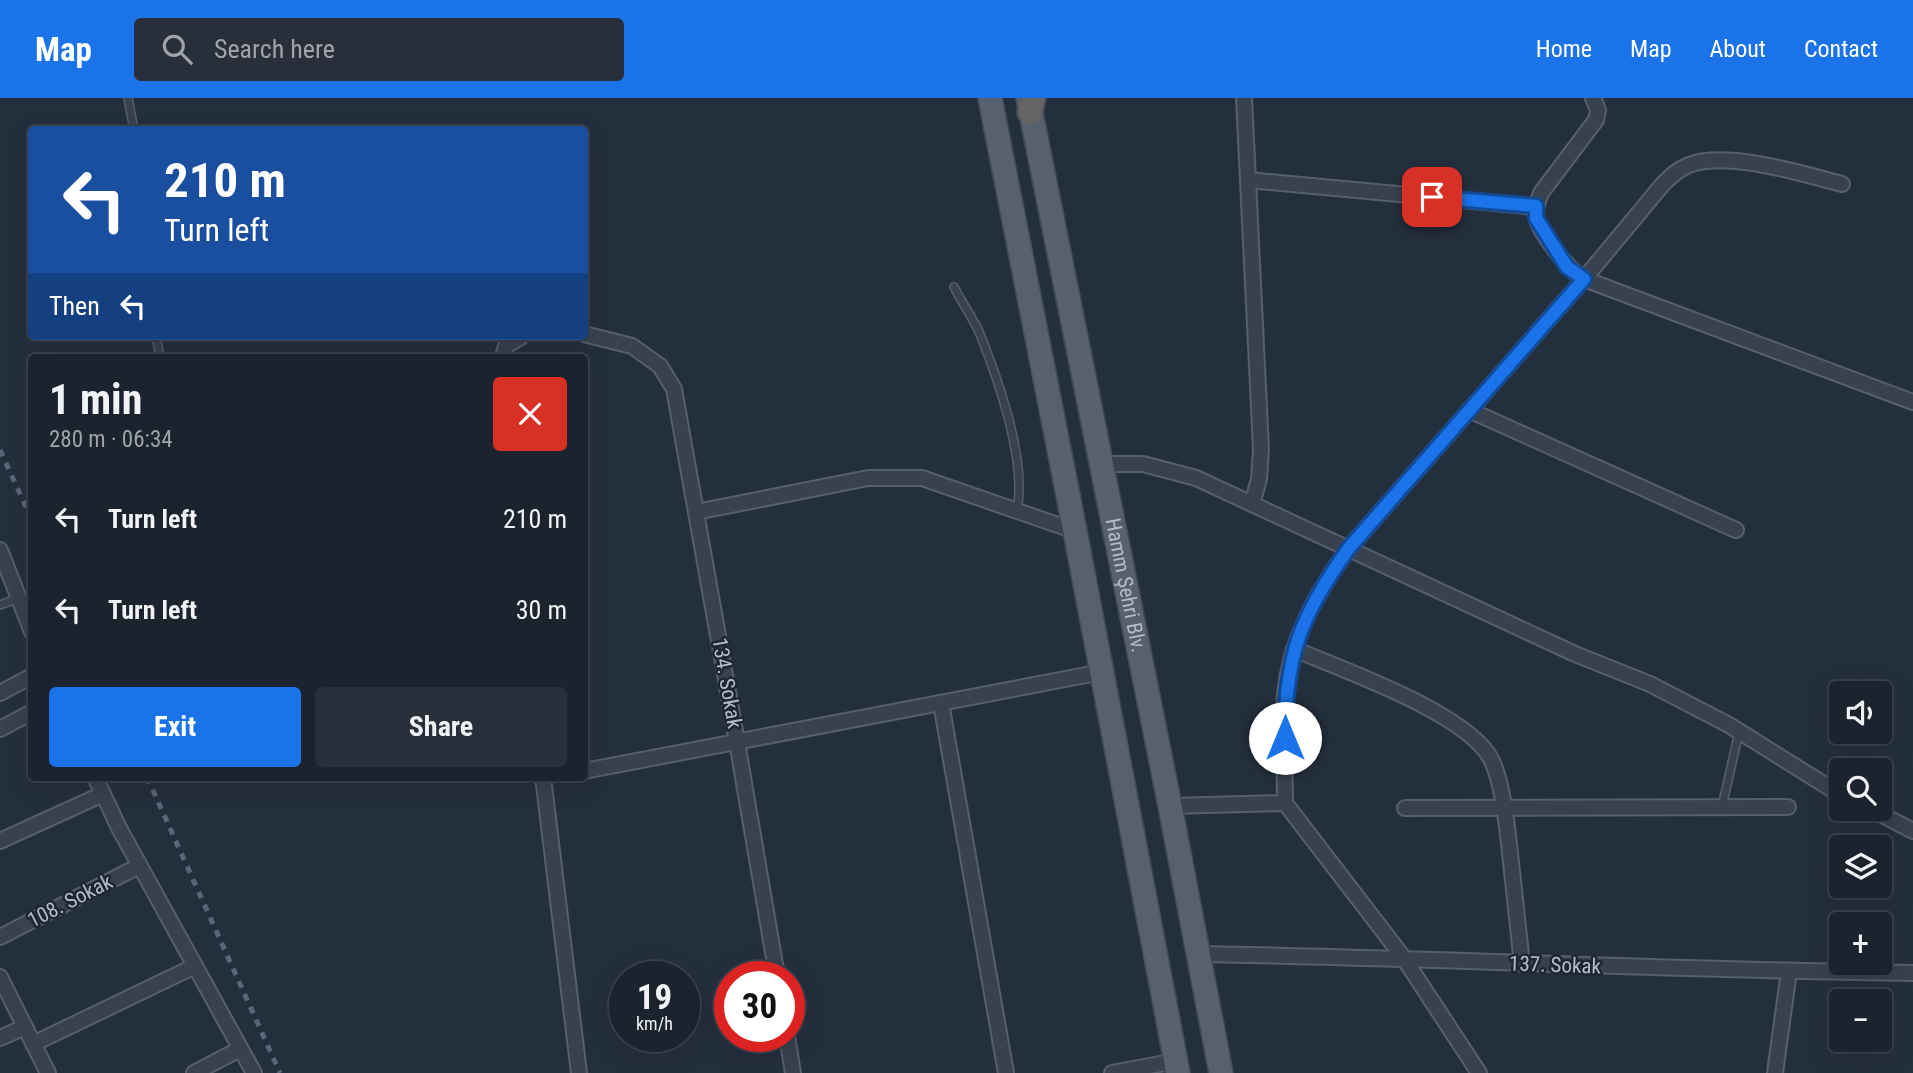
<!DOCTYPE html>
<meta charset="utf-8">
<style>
:root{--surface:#1b232e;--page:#282f3a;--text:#f1f3f6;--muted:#a0a4aa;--line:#39404a;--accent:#1a73e8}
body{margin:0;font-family:"Roboto Condensed",sans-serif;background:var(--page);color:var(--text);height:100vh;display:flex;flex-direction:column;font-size:26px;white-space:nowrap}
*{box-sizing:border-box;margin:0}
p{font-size:23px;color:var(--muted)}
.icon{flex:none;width:38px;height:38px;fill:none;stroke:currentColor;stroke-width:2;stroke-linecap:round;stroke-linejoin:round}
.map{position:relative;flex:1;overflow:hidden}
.drawer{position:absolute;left:28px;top:256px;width:560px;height:427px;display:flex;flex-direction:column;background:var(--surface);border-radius:7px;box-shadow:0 7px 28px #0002,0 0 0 2px var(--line)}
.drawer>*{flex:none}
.banner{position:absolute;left:28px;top:28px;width:560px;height:214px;border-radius:7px;box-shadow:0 7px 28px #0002,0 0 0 2px var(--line);background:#1a4fa0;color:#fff;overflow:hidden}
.tools{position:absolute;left:1829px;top:583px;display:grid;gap:14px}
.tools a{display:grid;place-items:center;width:63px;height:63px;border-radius:7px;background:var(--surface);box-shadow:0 7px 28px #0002,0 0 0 2px var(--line);font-size:35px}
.speed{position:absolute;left:609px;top:863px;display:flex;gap:14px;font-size:35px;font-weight:700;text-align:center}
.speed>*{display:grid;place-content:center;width:91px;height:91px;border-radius:50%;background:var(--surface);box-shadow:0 7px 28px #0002,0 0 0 2px var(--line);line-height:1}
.speed small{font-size:18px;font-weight:400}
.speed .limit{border:10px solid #d22;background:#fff;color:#111}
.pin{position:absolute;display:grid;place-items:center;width:60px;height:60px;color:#fff;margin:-30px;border-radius:14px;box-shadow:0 4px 10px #0006}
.me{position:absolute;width:77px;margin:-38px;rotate:0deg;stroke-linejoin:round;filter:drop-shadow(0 0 5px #0008)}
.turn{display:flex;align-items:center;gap:24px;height:147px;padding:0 21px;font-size:32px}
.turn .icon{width:91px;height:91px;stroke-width:2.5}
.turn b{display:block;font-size:49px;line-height:60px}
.then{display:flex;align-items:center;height:66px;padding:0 21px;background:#0003;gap:14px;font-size:26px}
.round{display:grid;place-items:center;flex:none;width:74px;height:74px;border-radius:7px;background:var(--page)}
.overview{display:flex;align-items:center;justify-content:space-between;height:119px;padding:0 21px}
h1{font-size:42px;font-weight:700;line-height:52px}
.primary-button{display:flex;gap:14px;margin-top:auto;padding:14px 21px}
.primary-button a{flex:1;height:80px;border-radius:7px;background:var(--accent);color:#fff;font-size:28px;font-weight:700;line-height:80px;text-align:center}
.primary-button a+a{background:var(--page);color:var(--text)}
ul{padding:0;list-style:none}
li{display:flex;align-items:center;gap:21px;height:91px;padding:0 21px}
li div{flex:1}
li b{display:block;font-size:26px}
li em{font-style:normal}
header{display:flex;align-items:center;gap:42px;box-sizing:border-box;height:98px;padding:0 35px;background:var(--accent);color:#fff}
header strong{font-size:33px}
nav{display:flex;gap:38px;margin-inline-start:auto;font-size:24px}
.search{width:490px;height:63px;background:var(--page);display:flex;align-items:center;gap:18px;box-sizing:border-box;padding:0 24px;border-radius:7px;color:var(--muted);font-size:26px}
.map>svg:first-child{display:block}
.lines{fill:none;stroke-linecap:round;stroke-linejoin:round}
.service-casing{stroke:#565f6c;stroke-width:10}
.minor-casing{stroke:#565f6c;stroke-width:18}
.primary-casing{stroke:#414a57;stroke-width:26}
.trunk-casing{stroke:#434c59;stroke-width:28}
.service{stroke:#38414e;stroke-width:7}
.minor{stroke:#38414e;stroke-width:14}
.primary{stroke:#56606e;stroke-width:23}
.trunk{stroke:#656462;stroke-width:24}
.rail{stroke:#5a6575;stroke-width:5;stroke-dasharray:7 7;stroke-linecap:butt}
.route-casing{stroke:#114b97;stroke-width:18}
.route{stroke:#1a73e8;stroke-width:12}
.labels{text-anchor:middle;stroke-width:5;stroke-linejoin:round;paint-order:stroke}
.street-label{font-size:21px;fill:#b4bcc9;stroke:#1d2633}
</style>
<header>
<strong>Map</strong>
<div class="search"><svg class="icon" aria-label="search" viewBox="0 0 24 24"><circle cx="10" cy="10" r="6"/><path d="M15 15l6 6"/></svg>Search here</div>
<nav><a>Home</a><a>Map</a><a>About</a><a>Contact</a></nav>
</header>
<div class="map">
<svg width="1913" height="975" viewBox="0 0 1913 975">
<rect width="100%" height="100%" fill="#242f3e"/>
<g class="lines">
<g class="service-casing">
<g id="service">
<polyline points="128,0 134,32"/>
<path d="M954 189C962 205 973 220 980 236 999 284 1027 362 1017 413"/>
<polyline points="156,238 160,259"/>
<polyline points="0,507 18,500"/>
<polyline points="1722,709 1739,634"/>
</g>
</g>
<g class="minor-casing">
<g id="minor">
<polyline points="1244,0 1261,351 1259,381 1252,406"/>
<path d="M1593 0 1598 12 1596 22 1541 95C1538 103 1535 110 1536 118 1539 134 1569 173 1584 181L1913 304"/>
<polyline points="1248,82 1536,109"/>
<polyline points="584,236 632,248 660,268 674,291 737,644 777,878"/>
<polyline points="503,259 506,248 522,238"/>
<polyline points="1469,312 1736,432"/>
<polyline points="1101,366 1143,366 1196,380 1575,556 1650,586 1729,627 1841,697"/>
<polyline points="696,414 868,380 922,380 1075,433"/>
<polyline points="0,452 32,534"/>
<path d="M1294 551C1343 572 1467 615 1491 661 1503 685 1507 728 1510 755 1514 792 1518 829 1522 866"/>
<polyline points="0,595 32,578"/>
<polyline points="941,605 1006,975"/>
<polyline points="0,631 32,614"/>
<polyline points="584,673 1102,574"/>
<polyline points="95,679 119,730 254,975"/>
<polyline points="543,679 579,975"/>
<path d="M1285 705C1285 670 1282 633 1285 597 1290 541 1317 494 1349 450L1584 181 1663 86C1670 79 1678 71 1689 67 1727 52 1803 76 1842 86"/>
<polyline points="1170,708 1285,705 1403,859 1479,975"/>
<polyline points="1405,710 1788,709"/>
<polyline points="1869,710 1913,733"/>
<polyline points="0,743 103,696"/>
<polyline points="0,839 139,768"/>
<path d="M1198 856C1436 860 1674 872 1913 875"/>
<polyline points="0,879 48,975"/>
<polyline points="787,938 793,975"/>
<polyline points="0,940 25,929"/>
<polyline points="33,946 195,868"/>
<polyline points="194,975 240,951"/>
<polyline points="1112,975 1176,963"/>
<polyline points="1775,975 1789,873"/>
</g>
</g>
<g class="primary-casing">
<g id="primary">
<polyline points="990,0 1075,433 1178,975"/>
<path id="s1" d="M1028 0 1170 708 1221 975"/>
</g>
</g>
<g class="trunk-casing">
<polyline id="trunk" points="1030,14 1033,0"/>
</g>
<use href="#service" class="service"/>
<use href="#minor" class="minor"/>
<use href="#primary" class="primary"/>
<use href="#trunk" class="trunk"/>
<g class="rail">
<polyline points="0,352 32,422"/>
<polyline points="147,679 280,975"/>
</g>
</g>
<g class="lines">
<g class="route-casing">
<path id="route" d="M1285 640C1285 557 1301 517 1349 450L1584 181 1567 169 1536 120V108L1432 99"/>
</g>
<use href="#route" class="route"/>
</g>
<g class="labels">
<g class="street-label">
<text dy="7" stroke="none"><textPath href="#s1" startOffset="497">Hamm Şehri Blv.</textPath></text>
<text transform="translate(727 585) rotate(80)" y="7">134. Sokak</text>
<text transform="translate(70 803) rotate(-27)" y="7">108. Sokak</text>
<text transform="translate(1555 867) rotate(2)" y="7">137. Sokak</text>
</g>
</g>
</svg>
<div class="tools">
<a><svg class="icon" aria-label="sound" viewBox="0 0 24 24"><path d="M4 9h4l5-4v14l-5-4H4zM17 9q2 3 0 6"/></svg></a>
<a><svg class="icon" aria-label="search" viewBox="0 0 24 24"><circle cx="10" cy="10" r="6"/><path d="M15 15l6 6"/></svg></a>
<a><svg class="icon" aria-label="layers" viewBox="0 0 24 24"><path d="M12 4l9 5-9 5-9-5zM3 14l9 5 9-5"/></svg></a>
<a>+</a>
<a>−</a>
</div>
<div class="speed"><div>19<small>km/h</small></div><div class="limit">30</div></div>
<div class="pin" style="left:1432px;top:99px;background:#d93025"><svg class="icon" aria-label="arrive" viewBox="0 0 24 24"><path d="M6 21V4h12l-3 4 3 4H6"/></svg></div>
<svg class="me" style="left:1285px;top:640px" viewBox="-20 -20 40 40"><circle r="19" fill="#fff"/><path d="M0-13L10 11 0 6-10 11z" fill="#1a73e8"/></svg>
<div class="banner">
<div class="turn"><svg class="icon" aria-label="left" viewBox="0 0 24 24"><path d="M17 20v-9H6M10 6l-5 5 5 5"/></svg><div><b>210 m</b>Turn left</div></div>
<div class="then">Then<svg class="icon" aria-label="left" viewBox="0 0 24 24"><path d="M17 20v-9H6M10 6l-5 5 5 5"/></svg></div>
</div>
<section class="drawer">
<div class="overview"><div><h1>1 min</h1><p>280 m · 06:34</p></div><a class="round" style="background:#d93025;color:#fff"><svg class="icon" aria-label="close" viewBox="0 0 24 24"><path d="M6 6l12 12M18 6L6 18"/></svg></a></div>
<ul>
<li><svg class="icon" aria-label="left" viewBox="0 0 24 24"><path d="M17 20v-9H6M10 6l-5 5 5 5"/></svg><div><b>Turn left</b></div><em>210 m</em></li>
<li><svg class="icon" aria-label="left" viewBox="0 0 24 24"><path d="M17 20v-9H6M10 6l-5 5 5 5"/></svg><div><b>Turn left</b></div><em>30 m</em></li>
</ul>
<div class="primary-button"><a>Exit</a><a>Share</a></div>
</section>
</div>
